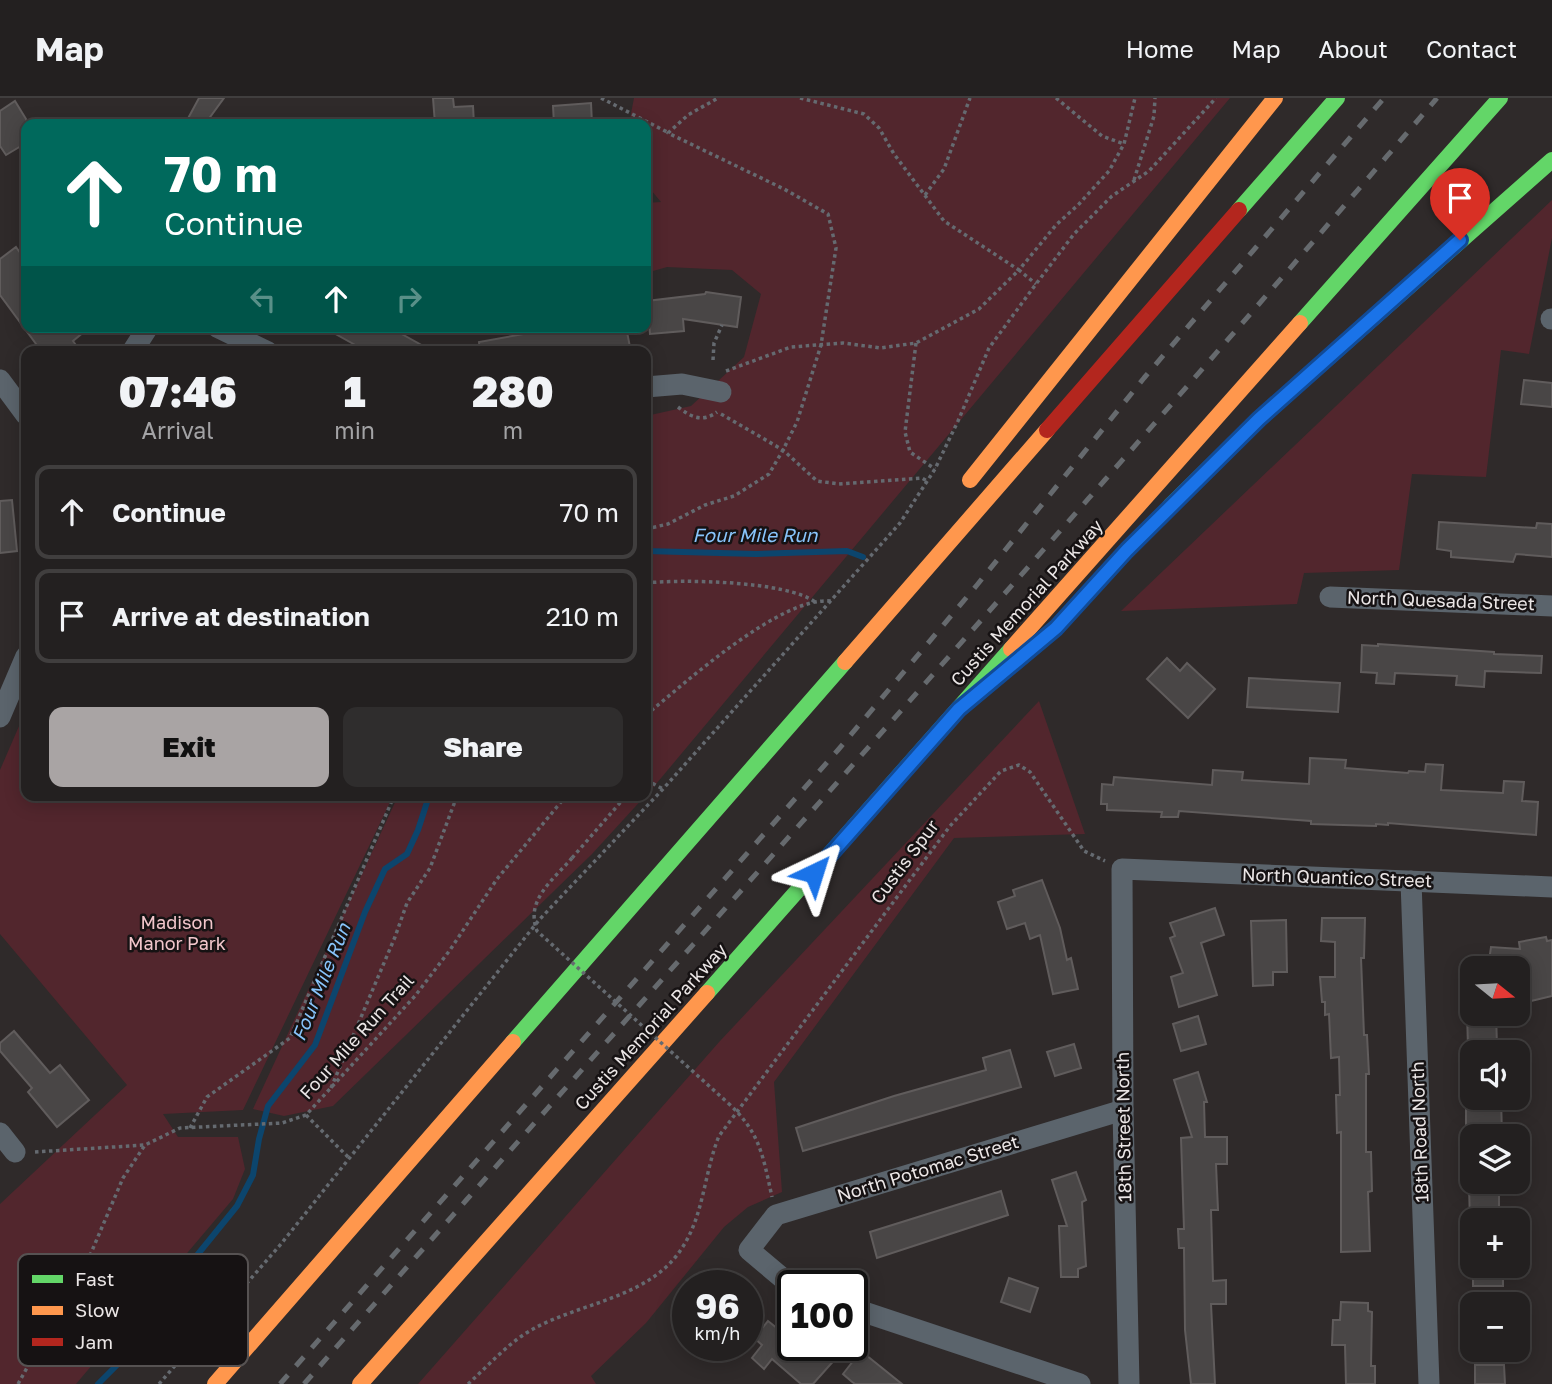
<!DOCTYPE html>
<meta charset="utf-8">
<style>
:root{--surface:#232020;--page:#2f2d2d;--text:#f1f3f6;--muted:#a3a3a5;--line:#403e3e;--accent:#a9a4a4}
body{margin:0;font-family:"Golos Text",sans-serif;background:var(--page);color:var(--text);height:100vh;display:flex;flex-direction:column;font-size:26px;white-space:nowrap}
*{box-sizing:border-box;margin:0}
p{font-size:23px;color:var(--muted)}
.icon{flex:none;width:38px;height:38px;fill:none;stroke:currentColor;stroke-width:2;stroke-linecap:round;stroke-linejoin:round}
.map{position:relative;flex:1;overflow:hidden}
.sheet{position:absolute;left:21px;top:248px;width:630px;height:455px;display:flex;flex-direction:column;background:var(--surface);border-radius:14px;box-shadow:0 4px 18px #0003,0 0 0 2px var(--line)}
.sheet>*{flex:none}
.guide{position:absolute;left:21px;top:21px;width:630px;height:214px;border-radius:14px;box-shadow:0 4px 18px #0003,0 0 0 2px var(--line);background:#00695c;color:#fff;overflow:hidden}
.needle{width:46px;rotate:108deg}
.fabs{position:absolute;left:1460px;top:858px;display:grid;gap:14px}
.fabs a{display:grid;place-items:center;width:70px;height:70px;border-radius:14px;background:var(--surface);box-shadow:0 4px 18px #0003,0 0 0 2px var(--line);font-size:35px}
.speed{position:absolute;left:672px;top:1172px;display:flex;gap:14px;font-size:35px;font-weight:700;text-align:center}
.speed>*{display:grid;place-content:center;width:91px;height:91px;border-radius:50%;background:var(--surface);box-shadow:0 4px 18px #0003,0 0 0 2px var(--line);line-height:1}
.speed small{font-size:18px;font-weight:400}
.speed .limit{border:4px solid #111;border-radius:10px;background:#fff;color:#111}
.pin{position:absolute;display:grid;place-items:center;width:60px;height:60px;color:#fff;margin:-72px -30px;border-radius:50% 50% 50% 0;rotate:-45deg;box-shadow:0 0 7px #0007}
.pin .icon{rotate:45deg}
.me{position:absolute;width:77px;margin:-38px;rotate:41deg;stroke-linejoin:round;filter:drop-shadow(0 0 5px #0008)}
.turn{display:flex;align-items:center;gap:24px;height:147px;padding:0 28px;font-size:32px}
.turn .icon{width:91px;height:91px;stroke-width:2.5}
.turn b{display:block;font-size:49px;line-height:60px}
.lanes{display:flex;align-items:center;height:66px;padding:0 28px;background:#0003;justify-content:center;gap:35px;direction:ltr}
.lanes .off{opacity:.35}
.eta{display:flex;justify-content:space-evenly;align-items:center;height:119px;text-align:center}
.eta b{font-size:42px;font-weight:800;line-height:49px}
.button{display:flex;gap:14px;margin-top:auto;padding:14px 28px}
.button a{flex:1;height:80px;border-radius:14px;background:var(--accent);color:#111;font-size:28px;font-weight:800;line-height:80px;text-align:center}
.button a+a{background:var(--page);color:var(--text)}
ul{padding:0;list-style:none}
li{display:flex;align-items:center;gap:21px;height:94px;margin:0 14px 10px;padding:0 14px;border:4px solid var(--line);border-radius:14px}
li div{flex:1}
li b{display:block;font-size:26px}
li em{font-style:normal}
header{display:flex;align-items:center;gap:42px;box-sizing:border-box;height:98px;padding:0 35px;background:var(--surface);border-bottom:2px solid var(--line)}
header strong{font-size:33px}
nav{display:flex;gap:38px;margin-inline-start:auto;font-size:24px}
.map>svg:first-child{display:block}
.green{fill:#52262d}
.lines{fill:none;stroke-linecap:round;stroke-linejoin:round}
.stream{stroke:#0c456d;stroke-width:6}
.building{fill:#494646;stroke:#605c5c;stroke-width:2}
.path{stroke:#656a70;stroke-width:3.5;stroke-dasharray:3.5 3.5;stroke-linecap:butt}
.street{stroke:#5b646c;stroke-width:21}
.fast{stroke:#63d668;stroke-width:16}
.slow{stroke:#ff974d;stroke-width:16}
.jam{stroke:#b3261e;stroke-width:16}
.rail{stroke:#666a6e;stroke-width:5;stroke-dasharray:12 12;stroke-linecap:butt}
.path-bridge{stroke:#656a70;stroke-width:3.5;stroke-dasharray:3.5 3.5;stroke-linecap:butt}
.route-casing{stroke:#114b97;stroke-width:18}
.route{stroke:#1a73e8;stroke-width:12}
.labels{text-anchor:middle;stroke-width:5;stroke-linejoin:round;paint-order:stroke}
.street-label{font-size:18px;fill:#ebe6e6;stroke:#161213}
.park-label{font-size:18px;fill:#f2c6cb;stroke:#161213}
.water-label{font-size:19px;font-style:italic;fill:#88c4fb;stroke:#161213}
.key{fill:#161213;stroke:#565252;stroke-width:2}
.key-label{font-size:19px;fill:#ebe6e6}
</style>
<header>
<strong>Map</strong>
<nav><a>Home</a><a>Map</a><a>About</a><a>Contact</a></nav>
</header>
<div class="map">
<svg width="1552" height="1286" viewBox="0 0 1552 1286">
<rect width="100%" height="100%" fill="#2f2a2a"/>
<g class="green">
<polygon points="634,0 1230,0 646,698 646,318 691,308 744,259 761,196 732,172 667,169 646,175 646,105 661,104 646,86 646,26 629,26"/>
<polygon points="1552,102 1552,140 1529,256 1501,252 1486,379 1412,376 1399,472 1304,475 1297,506 1121,513"/>
<polygon points="1039,603 1085,736 954,740 774,984 782,1094 748,1109 724,1129 646,1225 591,1278 596,1286 418,1286 720,943"/>
<polygon points="26,612 26,698 393,698 243,1012 163,1016 178,1039 238,1039 245,1071 233,1101 76,1286 0,1286 0,1106 127,987 0,836 0,672"/>
<polygon points="398,698 645,698 592,756 333,1008 284,1018 253,1011"/>
</g>
<g class="lines">
<g class="stream">
<polyline points="646,453 756,456 847,453 863,459"/>
<polyline points="98,1286 118,1266 155,1209 237,1108 253,1077 259,1041 268,1008 315,947 365,814 385,771 407,756 418,732 429,698"/>
</g>
</g>
<g class="building">
<polygon points="199,0 224,0 205,26 185,26"/>
<polygon points="433,0 453,0 454,9 473,8 474,26 435,26"/>
<polygon points="15,3 26,21 26,45 6,57 0,48 0,13"/>
<polygon points="591,5 592,26 554,26 553,8"/>
<polygon points="16,149 26,163 26,229 90,229 73,243 81,254 42,254 0,197 0,161"/>
<polygon points="706,194 741,199 737,229 683,221 684,233 650,236 647,203 705,196"/>
<polygon points="323,229 389,229 434,254 368,254"/>
<polygon points="563,229 626,229 630,249 604,254 480,254 479,244"/>
<polygon points="1524,282 1552,285 1552,309 1521,306"/>
<polygon points="12,402 17,453 0,455 0,403"/>
<polygon points="1439,424 1536,430 1537,425 1552,426 1552,459 1516,456 1513,464 1451,459 1451,453 1437,451"/>
<polygon points="1378,546 1494,554 1494,556 1542,558 1541,575 1485,573 1484,589 1456,587 1457,578 1395,575 1394,586 1376,585 1377,575 1361,574 1362,547 1378,548"/>
<polygon points="1167,560 1180,573 1187,565 1215,591 1188,620 1147,581"/>
<polygon points="1249,580 1340,585 1338,614 1247,609"/>
<polygon points="1310,660 1346,662 1345,670 1408,675 1409,673 1425,674 1426,666 1443,667 1441,692 1503,695 1504,683 1524,684 1522,703 1538,704 1536,737 1388,725 1388,727 1376,726 1376,728 1311,726 1311,723 1179,713 1178,719 1161,719 1162,714 1107,712 1107,706 1101,706 1102,686 1113,687 1114,679 1212,687 1213,672 1243,674 1242,682 1309,686"/>
<polygon points="1042,782 1060,830 1067,862 1071,860 1078,891 1053,896 1040,837 1030,841 1025,825 1007,831 998,804 1015,798 1013,792"/>
<polygon points="1215,810 1224,837 1201,845 1217,897 1179,909 1171,879 1183,875 1170,840 1175,838 1170,825"/>
<polygon points="1322,820 1365,820 1364,860 1361,860 1364,937 1367,937 1369,976 1366,976 1366,1054 1371,1054 1372,1093 1368,1094 1370,1153 1341,1154 1341,1034 1337,1035 1336,997 1340,997 1339,959 1331,960 1329,916 1325,917 1325,904 1322,904 1320,879 1335,879 1335,844 1321,843"/>
<polygon points="1286,822 1287,874 1273,874 1273,887 1253,888 1251,823"/>
<polygon points="1546,839 1547,843 1552,842 1552,898 1531,903 1524,870 1488,870 1491,849 1520,851 1519,844"/>
<polygon points="1467,915 1496,915 1497,948 1468,949"/>
<polygon points="1198,918 1206,946 1181,953 1173,926"/>
<polygon points="14,933 50,975 60,967 89,1002 57,1029 28,994 32,990 0,953 0,945"/>
<polygon points="1074,946 1081,970 1055,978 1047,954"/>
<polygon points="1010,952 1021,989 803,1053 796,1030 894,998 986,972 983,960"/>
<polygon points="1198,974 1207,1004 1204,1004 1205,1039 1227,1039 1227,1066 1216,1066 1218,1112 1211,1112 1213,1183 1226,1182 1226,1206 1211,1206 1215,1286 1191,1286 1185,1232 1184,1150 1179,1150 1178,1131 1184,1131 1181,1040 1192,1039 1174,982"/>
<polygon points="1466,999 1501,999 1502,1038 1466,1038"/>
<polygon points="1076,1074 1086,1102 1082,1104 1086,1168 1078,1171 1078,1179 1061,1179 1059,1128 1067,1128 1052,1082"/>
<polygon points="1499,1088 1499,1122 1470,1122 1469,1089"/>
<polygon points="1001,1093 1008,1117 877,1160 870,1134"/>
<rect x="1473" y="1167" width="30" height="21"/>
<polygon points="1009,1180 1038,1190 1030,1214 1001,1204"/>
<polygon points="1341,1204 1368,1205 1368,1213 1372,1214 1371,1268 1375,1268 1375,1286 1346,1286 1345,1247 1332,1247 1333,1222 1340,1222"/>
<polygon points="768,1223 793,1243 793,1248 824,1248 837,1259 813,1286 801,1286 772,1261 764,1271 752,1260 762,1247 754,1240"/>
<polygon points="861,1253 902,1286 855,1286 851,1283 843,1276"/>
<polygon points="1475,1267 1504,1267 1505,1286 1475,1286"/>
</g>
<g class="lines">
<g class="path">
<polyline points="601,0 667,34"/>
<polyline points="800,0 864,16 879,30 894,56 944,123 1019,172 1056,127 1079,106 1109,73 1124,46 1135,0"/>
<polyline points="1056,0 1102,38 1124,46"/>
<polyline points="1134,82 1154,18 1155,0"/>
<polyline points="925,97 944,71 970,0"/>
<polyline points="916,245 905,334 910,354 935,371"/>
<polyline points="713,262 714,245 722,227"/>
<polyline points="726,273 791,249 843,245 881,250 916,245 979,211 1019,172 1036,186"/>
<path d="M678 309C691 319 702 325 717 314"/>
<polyline points="721,316 783,352 817,383 839,386 922,380 927,383"/>
<polyline points="646,431 668,426 705,407 734,398 769,376 783,352 797,324 821,247 836,150 828,116 784,91 668,35 688,17 718,0"/>
<path d="M646 485C682 481 787 483 815 504"/>
<path d="M646 617C685 585 781 498 831 503"/>
<polyline points="646,685 650,684 663,691"/>
<polyline points="572,760 626,698"/>
<polyline points="331,990 395,839 407,805 430,770 457,698"/>
<path d="M728 1005C760 1034 763 1058 772 1099"/>
<polyline points="306,1017 349,1060"/>
<polyline points="190,1030 207,999 290,940 394,698"/>
<polyline points="35,1054 145,1047"/>
<polyline points="18,1286 91,1155 123,1080 145,1047 180,1030 282,1025 306,1017 415,898 450,852 497,781 566,698"/>
<polyline points="159,1286 281,1146 539,822 663,691 900,425 935,371 958,323 989,250 1036,186 1074,136 1112,98 1149,73 1216,0"/>
<path d="M468 1286C489 1267 509 1244 533 1231 582 1204 650 1200 682 1150 704 1117 704 1075 719 1038L950 728 1001 673 1019 667 1030 674 1084 753 1105 763"/>
</g>
<g class="street">
<polyline points="1551,221 1552,221"/>
<polyline points="217,229 268,254"/>
<polyline points="132,254 148,229"/>
<polyline points="0,282 26,317"/>
<polyline points="646,289 682,286 721,294"/>
<polyline points="1330,499 1552,508"/>
<polyline points="0,619 26,558"/>
<polyline points="1411,783 1429,1286"/>
<polyline points="0,1035 15,1054"/>
<polyline points="793,1189 749,1152 776,1117 1123,1012"/>
<polyline points="852,1210 1080,1286"/>
<polyline points="1129,1286 1123,1012 1122,771 1552,789"/>
</g>
<g class="fast">
<polyline points="1239,112 1337,0"/>
<polyline points="1300,225 1500,0"/>
<polyline points="1170,408 1259,321 1552,62"/>
<polyline points="707,895 1011,551"/>
<polyline points="513,944 845,564"/>
</g>
<g class="slow">
<polyline points="970,382 1275,0"/>
<polyline points="1011,551 1300,225"/>
<polyline points="845,564 1047,332"/>
<polyline points="215,1286 513,944"/>
<polyline points="360,1286 707,895"/>
</g>
<polyline class="jam" points="1047,332 1239,112"/>
<g class="rail">
<polyline points="280,1286 838,652 977,487 1144,280 1384,0"/>
<path d="M304 1286C681 857 1065 434 1437 0"/>
</g>
<path class="path-bridge" d="M572 760C553 782 525 802 537 833L728 1005"/>
</g>
<g class="lines">
<g class="route-casing">
<polyline id="route" points="814,775 959,611 1056,530 1127,452 1259,321 1460,142"/>
</g>
<use href="#route" class="route"/>
</g>
<g class="labels">
<g class="street-label">
<text transform="translate(1441 503) rotate(2)" y="6">North Quesada Street</text>
<text transform="translate(1027 505) rotate(-48)" y="6">Custis Memorial Parkway</text>
<text transform="translate(905 764) rotate(-53)" y="6">Custis Spur</text>
<text transform="translate(1337 780) rotate(2)" y="6">North Quantico Street</text>
<text transform="translate(651 929) rotate(-48)" y="6">Custis Memorial Parkway</text>
<text transform="translate(357 939) rotate(-48)" y="6">Four Mile Run Trail</text>
<text transform="translate(1124 1029) rotate(-91)" y="6">18th Street North</text>
<text transform="translate(1420 1034) rotate(-92)" y="6">18th Road North</text>
<text transform="translate(928 1071) rotate(-17)" y="6">North Potomac Street</text>
</g>
<g class="park-label">
<text x="177" y="831">Madison<tspan x="177" dy="21">Manor Park</tspan></text>
</g>
<g class="water-label">
<text x="755" y="444">Four Mile Run</text>
<text transform="translate(321 884) rotate(-68)" y="7">Four Mile Run</text>
</g>
</g>
<rect x="18" y="1156" width="230" height="112" rx="10" class="key"/>
<rect x="32" y="1177" width="31" height="8" fill="#63d668"/>
<rect x="32" y="1208" width="31" height="9" fill="#ff974d"/>
<rect x="32" y="1240" width="31" height="8" fill="#b3261e"/>
<g class="key-label">
<text x="75" y="1188">Fast</text>
<text x="75" y="1219">Slow</text>
<text x="75" y="1251">Jam</text>
</g>
</svg>
<div class="fabs">
<a><svg class="needle" viewBox="-14 -14 28 28"><path d="M0-13l5 13h-10z" fill="#e53935"/><path d="M0 13l5-13h-10z" fill="#a3a3a5"/></svg></a>
<a><svg class="icon" aria-label="sound" viewBox="0 0 24 24"><path d="M4 9h4l5-4v14l-5-4H4zM17 9q2 3 0 6"/></svg></a>
<a><svg class="icon" aria-label="layers" viewBox="0 0 24 24"><path d="M12 4l9 5-9 5-9-5zM3 14l9 5 9-5"/></svg></a>
<a>+</a>
<a>−</a>
</div>
<div class="speed"><div>96<small>km/h</small></div><div class="limit">100</div></div>
<div class="pin" style="left:1460px;top:142px;background:#d93025"><svg class="icon" aria-label="arrive" viewBox="0 0 24 24"><path d="M6 21V4h12l-3 4 3 4H6"/></svg></div>
<svg class="me" style="left:814px;top:775px" viewBox="-20 -20 40 40"><path d="M0-17L14 15 0 8-14 15z" fill="#1a73e8" stroke="#fff" stroke-width="4"/></svg>
<div class="guide">
<div class="turn"><svg class="icon" aria-label="ahead" viewBox="0 0 24 24"><path d="M12 20V5M6 11l6-6 6 6"/></svg><div><b>70 m</b>Continue</div></div>
<div class="lanes"><svg class="icon off" aria-label="left" viewBox="0 0 24 24"><path d="M17 20v-9H6M10 6l-5 5 5 5"/></svg><svg class="icon" aria-label="ahead" viewBox="0 0 24 24"><path d="M12 20V5M6 11l6-6 6 6"/></svg><svg class="icon off" aria-label="right" viewBox="0 0 24 24"><path d="M7 20v-9h11M14 6l5 5-5 5"/></svg></div>
</div>
<section class="sheet">
<div class="eta">
<div><b>07:46</b><p>Arrival</p></div>
<div><b>1</b><p>min</p></div>
<div><b>280</b><p>m</p></div>
</div>
<ul>
<li><svg class="icon" aria-label="ahead" viewBox="0 0 24 24"><path d="M12 20V5M6 11l6-6 6 6"/></svg><div><b>Continue</b></div><em>70 m</em></li>
<li><svg class="icon" aria-label="arrive" viewBox="0 0 24 24"><path d="M6 21V4h12l-3 4 3 4H6"/></svg><div><b>Arrive at destination</b></div><em>210 m</em></li>
</ul>
<div class="button"><a>Exit</a><a>Share</a></div>
</section>
</div>
